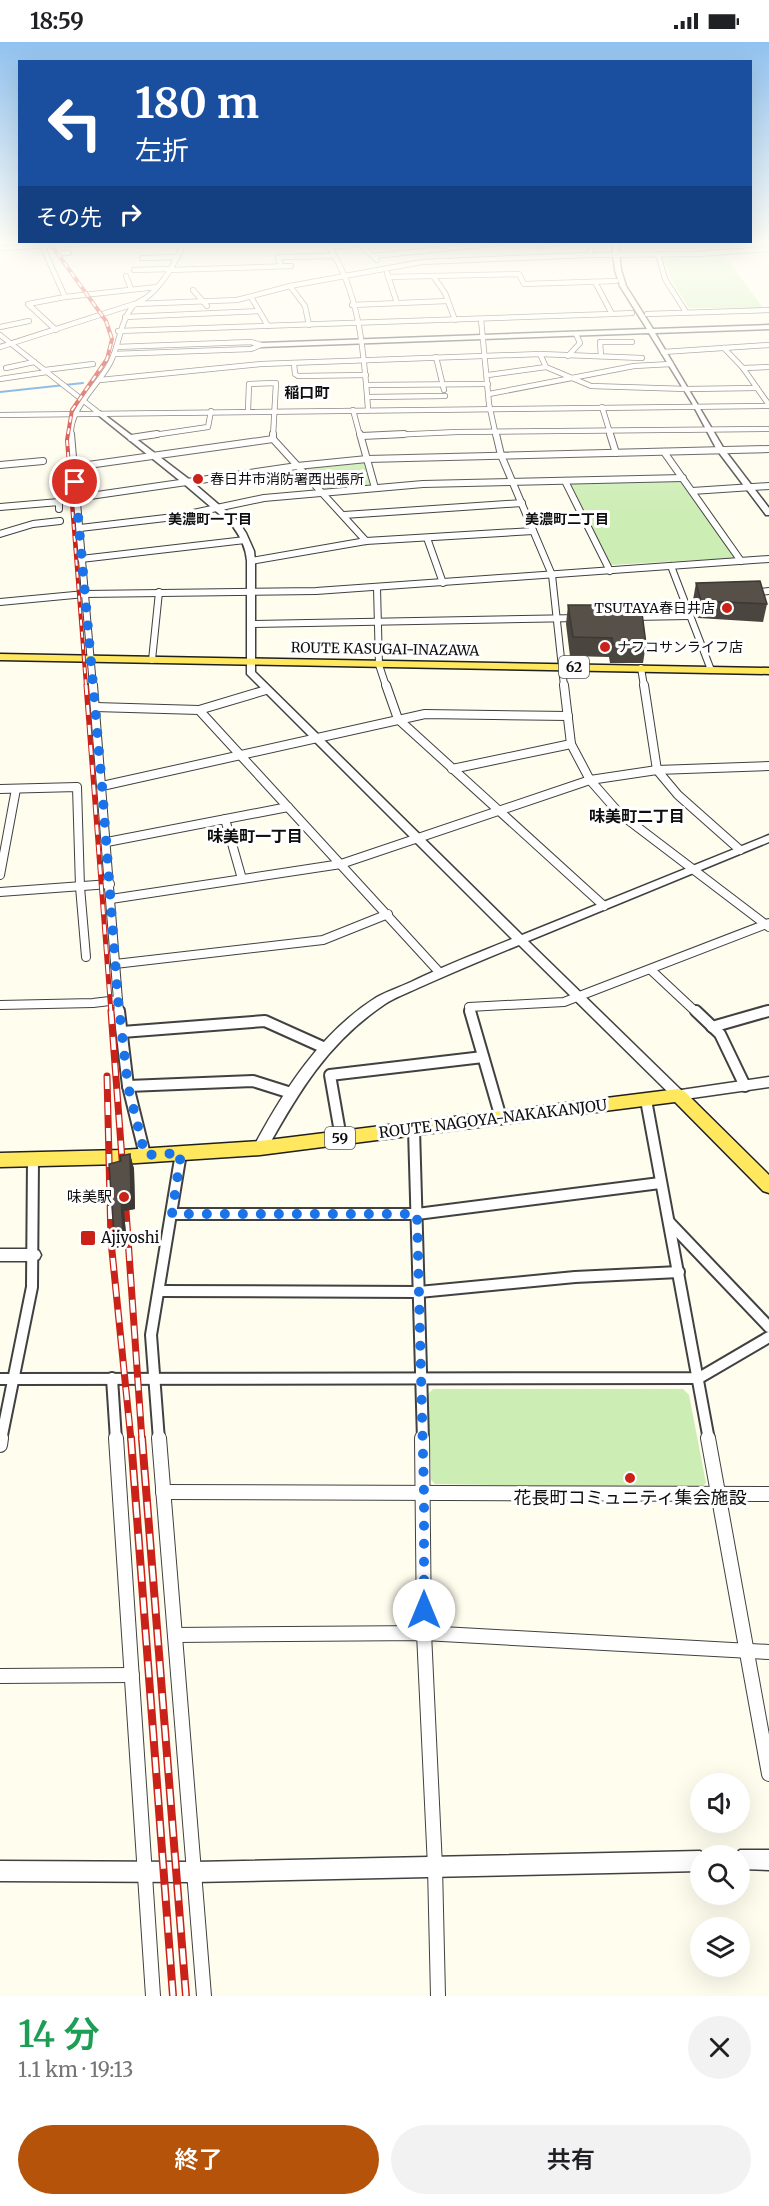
<!DOCTYPE html>
<html lang="ja">
<meta charset="utf-8">
<style>
:root{--surface:#fff;--page:#f2f2f2;--text:#202124;--muted:#757577;--accent:#b45309}
body{margin:0;font-family:Merriweather,"Noto Sans JP",serif;background:var(--page);color:var(--text);height:100vh;display:flex;flex-direction:column;font-size:22px;white-space:nowrap}
*{box-sizing:border-box;margin:0}
p{font-size:20px;color:var(--muted)}
.icon{flex:none;width:33px;height:33px;fill:none;stroke:currentColor;stroke-width:2;stroke-linecap:round;stroke-linejoin:round}
.map{position:relative;height:1954px;overflow:hidden}
.sheet{display:flex;flex-direction:column;background:var(--surface);flex:1}
.sheet>*{flex:none}
.hud{position:absolute;left:18px;top:18px;width:734px;height:183px;border-radius:0px;box-shadow:0 6px 24px #0002;background:#1a4fa0;color:#fff;overflow:hidden}
.fabs{position:absolute;left:690px;top:1731px;display:grid;gap:12px}
.fabs a{display:grid;place-items:center;width:60px;height:60px;border-radius:50%;background:var(--surface);box-shadow:0 6px 24px #0002;font-size:30px}
.pin{position:absolute;display:grid;place-items:center;width:51px;height:51px;color:#fff;margin:-26px;border:3px solid #fff;border-radius:50%;box-shadow:0 2px 6px #0007}
.me{position:absolute;width:66px;margin:-33px;rotate:0deg;stroke-linejoin:round;filter:drop-shadow(0 0 4px #0008)}
.turn{display:flex;align-items:center;gap:21px;height:126px;padding:0 18px;font-size:27px}
.turn .icon{width:78px;height:78px;stroke-width:2.5}
.turn b{display:block;font-size:42px;line-height:51px}
.then{display:flex;align-items:center;height:57px;padding:0 18px;background:#0003;gap:12px;font-size:22px}
.round{display:grid;place-items:center;flex:none;width:63px;height:63px;border-radius:32px;background:var(--page)}
.summary{display:flex;align-items:center;justify-content:space-between;height:102px;padding:0 18px}
h1{font-size:36px;font-weight:600;line-height:45px;color:#1e9e55}
.cta{display:flex;gap:12px;margin-top:auto;padding:12px 18px}
.cta a{flex:1;height:69px;border-radius:36px;background:var(--accent);color:#fff;font-size:24px;font-weight:600;line-height:69px;text-align:center}
.cta a+a{background:var(--page);color:var(--text)}
.status{display:flex;justify-content:space-between;align-items:center;height:42px;padding:0 30px;background:var(--surface);direction:ltr}
.status svg{height:16px;fill:currentColor}
.map>svg:first-child{display:block}
.green{fill:#ccedb4}
.lines{fill:none;stroke-linecap:round;stroke-linejoin:round}
.stream{stroke:#2e84d9;stroke-width:2}
.minor-far4-casing{stroke:#414141;stroke-width:6}
.minor-far3-casing{stroke:#414141;stroke-width:8}
.minor-far2-casing{stroke:#414141;stroke-width:10}
.minor-far1-casing{stroke:#414141;stroke-width:14}
.minor-casing{stroke:#414141;stroke-width:16}
.tertiary-casing{stroke:#414141;stroke-width:3}
.primary-casing{stroke:#1f1f1f;stroke-width:3}
.minor-far4{stroke:#fff;stroke-width:4.5}
.minor-far3{stroke:#fff;stroke-width:6}
.minor-far2{stroke:#fff;stroke-width:8}
.minor-far1{stroke:#fff;stroke-width:10}
.minor{stroke:#fff;stroke-width:14}
.tertiary{fill:#fff;fill-rule:evenodd}
.primary{fill:#ffe75e;fill-rule:evenodd}
.rail-far3-casing{stroke:#ca2219;stroke-width:4}
.rail-far2-casing{stroke:#ca2219;stroke-width:5}
.rail-far1-casing{stroke:#ca2219;stroke-width:7}
.rail-casing{stroke:#ca2219;stroke-width:8}
.rail-far3{stroke:#fff;stroke-width:2;stroke-dasharray:6;stroke-linecap:butt}
.rail-far2{stroke:#fff;stroke-width:3;stroke-dasharray:10;stroke-linecap:butt}
.rail-far1{stroke:#fff;stroke-width:4.5;stroke-dasharray:13;stroke-linecap:butt}
.rail{stroke:#fff;stroke-width:5;stroke-dasharray:16;stroke-linecap:butt}
.wall{fill:#4b453f}
.shaded-wall{fill:#3d3833}
.building{fill:#575049;stroke:#3d3833;stroke-width:1.5}
.route{stroke:#1a73e8;stroke-width:10;stroke-dasharray:0 18}
.poi-dot{fill:#ca2219;stroke:#fff;stroke-width:2}
.labels{text-anchor:middle;stroke-width:6;stroke-linejoin:round;paint-order:stroke}
.far-poi-label{font-size:14px;fill:#0e0e0e;stroke:#fff;text-anchor:start}
.far-neighbourhood-label{font-size:14px;font-weight:bold;fill:#0e0e0e;stroke:#fff}
.far-street-label{font-size:14px;fill:#0e0e0e;stroke:#fff}
.shield{fill:#fff;stroke:#565656;stroke-width:1.5}
.shield-label{font-size:14px;font-weight:bold;fill:#0e0e0e}
.far-quarter-label{font-size:15px;font-weight:bold;fill:#0e0e0e;stroke:#fff}
.street-label{font-size:15px;fill:#0e0e0e;stroke:#fff}
.poi-label{font-size:15px;fill:#0e0e0e;stroke:#fff;text-anchor:end}
.neighbourhood-label{font-size:16px;font-weight:bold;fill:#0e0e0e;stroke:#fff}
.near-poi-label{font-size:18px;fill:#0e0e0e;stroke:#fff}
</style>
<div class="status"><b>18:59</b><svg viewBox="0 0 49 12"><path d="M0 12V9h3v3zM5 12V6h3v6zM10 12V3h3v9zM15 12V0h3v12zM26 1h20v11H26zM47 4h2v5h-2z"/></svg></div>
<div class="map">
<svg width="769" height="1954" viewBox="0 0 769 1954">
<rect width="100%" height="100%" fill="#fffdee"/>
<g class="green">
<polygon points="724,213 762,265 761,266 689,266 671,237 664,216"/>
<polygon points="362,420 365,420 371,444 325,448 305,426"/>
<polygon points="681,438 734,514 733,516 611,523 570,441"/>
<polygon points="433,1347 683,1347 689,1353 706,1441 701,1446 435,1442 431,1438 428,1352"/>
</g>
<g class="lines">
<polyline class="stream" points="0,350 83,341"/>
<g class="minor-far4-casing">
<g id="minor-far4">
<polyline points="41,201 65,255"/>
<polyline points="52,201 59,211 69,211"/>
<path d="M326 201C360 247 364 312 368 367"/>
<polyline points="359,201 377,218"/>
<polyline points="535,203 559,201"/>
<polyline points="329,205 360,202"/>
<polyline points="0,206 89,201"/>
<polyline points="658,212 665,237 686,270"/>
<polyline points="588,213 593,204 590,201"/>
<polyline points="374,214 500,201"/>
<polyline points="142,216 178,215"/>
<polyline points="281,224 278,215 335,214"/>
<polyline points="134,228 170,227"/>
<polyline points="169,228 291,224"/>
<polyline points="387,231 397,261"/>
<polyline points="126,234 131,247"/>
<polyline points="433,234 445,251 455,278"/>
<polyline points="388,235 519,232 524,242 616,239"/>
<polyline points="290,244 305,264 309,283"/>
<polyline points="193,248 207,264"/>
<polyline points="251,255 268,284"/>
<polyline points="352,263 447,259"/>
<polyline points="612,272 632,271"/>
<polyline points="647,272 769,268"/>
<polyline points="125,275 259,269"/>
<polyline points="481,277 489,362 496,394"/>
<polyline points="0,285 29,279"/>
<polyline points="56,288 28,262 65,255 157,245"/>
<polyline points="118,289 612,272 595,240"/>
<polyline points="0,293 99,371"/>
<polyline points="0,305 134,262 237,258 290,244 422,220 588,213 697,212 769,207"/>
<polyline points="724,306 743,326 769,363"/>
<polyline points="663,310 769,303"/>
<polyline points="114,312 251,307 261,303 251,300 116,305"/>
<polyline points="540,312 546,325 591,344 687,347 757,346"/>
<polyline points="568,314 580,301 576,292"/>
<polyline points="601,314 600,300 632,300"/>
<polyline points="436,315 444,348"/>
<polyline points="294,321 295,332 298,334 366,333"/>
<polyline points="6,326 34,320"/>
<polyline points="743,326 769,325"/>
<polyline points="45,328 93,322"/>
<polyline points="488,333 546,325"/>
<polyline points="0,337 47,330"/>
<polyline points="100,338 261,322 540,312 642,316"/>
<polyline points="367,343 488,342"/>
<polyline points="489,352 634,324 671,322"/>
<polyline points="367,355 445,354"/>
<polyline points="602,365 611,394"/>
<polyline points="353,368 360,394"/>
<polyline points="248,369 249,342 276,341 273,394"/>
<polyline points="0,373 769,364"/>
<path d="M71 394C69 366 98 344 110 321 120 302 119 283 132 265 136 260 142 259 147 255 164 242 176 219 184 201"/>
<polyline points="147,394 208,385 211,369"/>
<polyline points="368,394 457,390 769,387"/>
</g>
</g>
<g class="minor-far3-casing">
<g id="minor-far3">
<polyline points="71,392 93,644"/>
<polyline points="273,392 273,397 366,499"/>
<polyline points="360,392 375,446"/>
<polyline points="496,392 501,413 552,533 564,644"/>
<polyline points="610,392 616,411"/>
<polyline points="362,394 404,392"/>
<polyline points="131,396 157,392"/>
<polyline points="664,410 741,519"/>
<polyline points="0,423 43,419"/>
<polyline points="74,425 273,397"/>
<polyline points="565,439 610,529"/>
<polyline points="692,449 769,444"/>
<polyline points="76,456 297,424 367,417 769,407"/>
<polyline points="0,465 59,460 59,467"/>
<polyline points="344,473 522,461"/>
<polyline points="80,486 174,475 264,456 423,442 683,436"/>
<polyline points="0,492 33,482 60,479"/>
<polyline points="427,496 443,541"/>
<polyline points="81,517 245,498"/>
<polyline points="251,519 366,499 533,489"/>
<polyline points="671,524 711,628"/>
<polyline points="377,546 379,623 386,644"/>
<polyline points="751,551 769,549"/>
<polyline points="0,560 85,552 316,549 769,517"/>
<polyline points="632,575 689,574"/>
<polyline points="252,582 579,576"/>
<polyline points="152,618 159,550"/>
<polyline points="641,626 644,644"/>
</g>
</g>
<g class="minor-far2-casing">
<g id="minor-far2">
<polyline points="93,643 119,971"/>
<polyline points="386,643 398,677 604,864"/>
<polyline points="564,643 571,702 590,738 619,771 769,885"/>
<polyline points="644,643 657,728 678,753 740,808"/>
<polyline points="95,665 199,668 440,931"/>
<polyline points="199,668 266,648"/>
<polyline points="452,727 571,702"/>
<polyline points="102,744 425,672 568,674"/>
<polyline points="0,747 77,745 80,845 86,915"/>
<polyline points="225,777 242,837"/>
<polyline points="107,800 288,765"/>
<polyline points="0,833 16,747"/>
<polyline points="0,850 110,842"/>
<polyline points="111,857 341,822 590,738 657,728 769,724"/>
<polyline points="115,922 323,898 388,872"/>
<polyline points="651,928 697,971"/>
<polyline points="0,963 93,961 118,958"/>
<polyline points="471,971 469,965 564,960 769,881"/>
<polyline points="762,971 769,969"/>
</g>
</g>
<g class="minor-far1-casing">
<g id="minor-far1">
<polyline points="119,969 128,1044 145,1113"/>
<polyline points="470,969 501,1076"/>
<polyline points="696,969 720,992 745,1044"/>
<polyline points="712,985 768,969"/>
<polyline points="122,990 265,979 325,1006"/>
<polyline points="128,1044 253,1039 291,1051"/>
<polyline points="646,1058 709,1398"/>
<polyline points="414,1087 423,1398"/>
<polyline points="341,1096 330,1033 483,1015"/>
<polyline points="172,1172 417,1172 660,1141"/>
<polyline points="669,1180 769,1285"/>
<polyline points="159,1249 419,1250 575,1235 679,1230"/>
<polyline points="112,1336 116,1398"/>
<polyline points="0,1337 699,1336 769,1295"/>
<polyline points="1,1398 32,1245 33,1117"/>
<polyline points="159,1398 151,1293 181,1111"/>
</g>
</g>
<g class="minor-casing">
<g id="minor">
<polyline points="116,1396 153,1954"/>
<polyline points="159,1396 204,1954"/>
<polyline points="422,1396 424,1591 435,1825 438,1954"/>
<polyline points="708,1396 769,1732"/>
<polyline points="0,1403 1,1396"/>
<polyline points="163,1450 769,1452"/>
<polyline points="175,1593 424,1591 769,1610"/>
<polyline points="0,1634 132,1633"/>
</g>
</g>
<g class="tertiary-casing">
<g id="tertiary">
<polygon points="612,201 618,201 621,228 626,244 653,287 769,283 769,287 655,291 724,407 769,466 769,473 766,473 717,408 692,361 649,291 261,305 258,303 261,301 647,287 620,244 615,228"/>
<path d="M97 370H101L190 438 238 479 246 491 254 509 255 519V630L522 893 769 793V800L528 899 681 1048 769 1035V1045L678 1058 674 1056 519 903C485 917 451 931 418 946 407 951 394 956 385 962 327 1001 298 1051 265 1110L260 1111 255 1110 253 1106C284 1048 321 990 377 955 388 949 400 945 411 940 444 924 478 911 512 897L247 632V519C246 505 240 494 232 483L184 442 97 372Z"/>
<polygon points="0,1207 34,1207 39,1209 41,1213 39,1217 34,1219 0,1219"/>
<polygon points="740,1808 769,1808 769,1828 740,1827 740,1814 732,1814"/>
<polygon points="700,1809 707,1814 700,1814 700,1829 194,1840 0,1839 0,1819 194,1820"/>
</g>
</g>
<g class="primary-casing">
<g id="primary">
<polygon points="0,612 769,626 769,632 0,618"/>
<polygon points="678,1047 684,1049 769,1133 769,1151 763,1149 675,1060 260,1113 122,1122 0,1125 0,1111 122,1108 260,1099"/>
</g>
</g>
<use href="#minor-far4" class="minor-far4"/>
<use href="#minor-far3" class="minor-far3"/>
<use href="#minor-far2" class="minor-far2"/>
<use href="#minor-far1" class="minor-far1"/>
<use href="#minor" class="minor"/>
<use href="#tertiary" class="tertiary"/>
<use href="#primary" class="primary"/>
<g class="rail-far3-casing">
<polyline id="rail-far3" points="50,201 106,279 112,297 107,317 72,368 67,398 86,644"/>
</g>
<g class="rail-far2-casing">
<polyline id="rail-far2" points="86,643 111,971"/>
</g>
<g class="rail-far1-casing">
<g id="rail-far1">
<polyline points="111,969 123,1130"/>
<polyline points="107,1034 111,1199 131,1398"/>
<polyline points="125,1154 142,1398"/>
</g>
</g>
<g class="rail-casing">
<g id="rail">
<polyline points="131,1396 173,1954"/>
<polyline points="142,1396 186,1954"/>
</g>
</g>
<use href="#rail-far3" class="rail-far3"/>
<use href="#rail-far2" class="rail-far2"/>
<use href="#rail-far1" class="rail-far1"/>
<use href="#rail" class="rail"/>
</g>
<g class="wall">
<polygon points="696,541 767,562 763,580 698,576 693,558"/>
<polygon points="568,563 646,602 643,621 610,621 609,615 570,614 566,582"/>
<polygon points="130,1112 134,1127 135,1167 124,1169 127,1204 117,1206 114,1192 121,1119"/>
</g>
<polygon class="shaded-wall" points="130,1112 134,1127 135,1167 124,1169 127,1204 123,1190 121,1155"/>
<g class="building">
<polygon points="760,539 767,562 701,559 696,541"/>
<polygon points="568,563 641,563 646,602 613,602 612,596 573,595"/>
<polygon points="130,1112 131,1153 121,1155 123,1190 114,1192 109,1122 121,1119 120,1114"/>
</g>
<linearGradient id="sky" x2="0" y2="1"><stop stop-color="#91c2f0"/><stop offset="0.42" stop-color="#fffef7"/><stop offset="1" stop-color="#fffef7" stop-opacity="0"/></linearGradient>
<rect width="769" height="475" fill="url(#sky)"/>
<g class="lines">
<polyline class="route" points="75,440 102,744 118,958 128,1044 145,1113 181,1111 172,1172 417,1172 424,1452 424,1568"/>
</g>
<g class="poi-dot">
<circle cx="198" cy="437" r="6"/>
<circle cx="727" cy="566" r="6"/>
<circle cx="605" cy="605" r="6"/>
<circle cx="124" cy="1155" r="6"/>
<rect x="80" y="1188" width="16" height="16" rx="3"/>
<circle cx="630" cy="1436" r="6"/>
</g>
<g class="labels">
<g class="far-poi-label">
<text x="210" y="442">春日井市消防署西出張所</text>
<text x="715" y="571" text-anchor="end">TSUTAYA春日井店</text>
<text x="617" y="610">ナフコサンライフ店</text>
</g>
<g class="far-neighbourhood-label">
<text x="210" y="482">美濃町一丁目</text>
<text x="567" y="482">美濃町二丁目</text>
</g>
<g class="far-street-label">
<text transform="translate(385 607) rotate(1)" y="5">ROUTE KASUGAI-INAZAWA</text>
</g>
<g class="shield">
<rect x="559" y="614" width="30" height="22" rx="4.5"/>
<rect x="325" y="1085" width="30" height="22" rx="4.5"/>
</g>
<g class="shield-label">
<text x="574" y="630">62</text>
<text x="340" y="1101">59</text>
</g>
<g class="far-quarter-label">
<text x="307" y="356">稲口町</text>
</g>
<g class="street-label">
<text transform="translate(493 1077) rotate(-7)" y="5">ROUTE NAGOYA-NAKAKANJOU</text>
</g>
<g class="poi-label">
<text x="112" y="1160">味美駅</text>
<text x="101" y="1201" text-anchor="start">Ajiyoshi</text>
</g>
<g class="neighbourhood-label">
<text x="637" y="780">味美町二丁目</text>
<text x="255" y="800">味美町一丁目</text>
</g>
<g class="near-poi-label">
<text x="630" y="1462">花長町コミュニティ集会施設</text>
</g>
</g>
</svg>
<div class="fabs">
<a><svg class="icon" aria-label="sound" viewBox="0 0 24 24"><path d="M4 9h4l5-4v14l-5-4H4zM17 9q2 3 0 6"/></svg></a>
<a><svg class="icon" aria-label="search" viewBox="0 0 24 24"><circle cx="10" cy="10" r="6"/><path d="M15 15l6 6"/></svg></a>
<a><svg class="icon" aria-label="layers" viewBox="0 0 24 24"><path d="M12 4l9 5-9 5-9-5zM3 14l9 5 9-5"/></svg></a>
</div>
<div class="pin" style="left:75px;top:440px;background:#d93025"><svg class="icon" aria-label="arrive" viewBox="0 0 24 24"><path d="M6 21V4h12l-3 4 3 4H6"/></svg></div>
<svg class="me" style="left:424px;top:1568px" viewBox="-20 -20 40 40"><circle r="19" fill="#fff"/><path d="M0-13L10 11 0 6-10 11z" fill="#1a73e8"/></svg>
<div class="hud">
<div class="turn"><svg class="icon" aria-label="left" viewBox="0 0 24 24"><path d="M17 20v-9H6M10 6l-5 5 5 5"/></svg><div><b>180 m</b>左折</div></div>
<div class="then">その先<svg class="icon" aria-label="right" viewBox="0 0 24 24"><path d="M7 20v-9h11M14 6l5 5-5 5"/></svg></div>
</div>
</div>
<section class="sheet">
<div class="summary"><div><h1>14 分</h1><p>1.1 km · 19:13</p></div><a class="round"><svg class="icon" aria-label="close" viewBox="0 0 24 24"><path d="M6 6l12 12M18 6L6 18"/></svg></a></div>
<div class="cta"><a>終了</a><a>共有</a></div>
</section>
